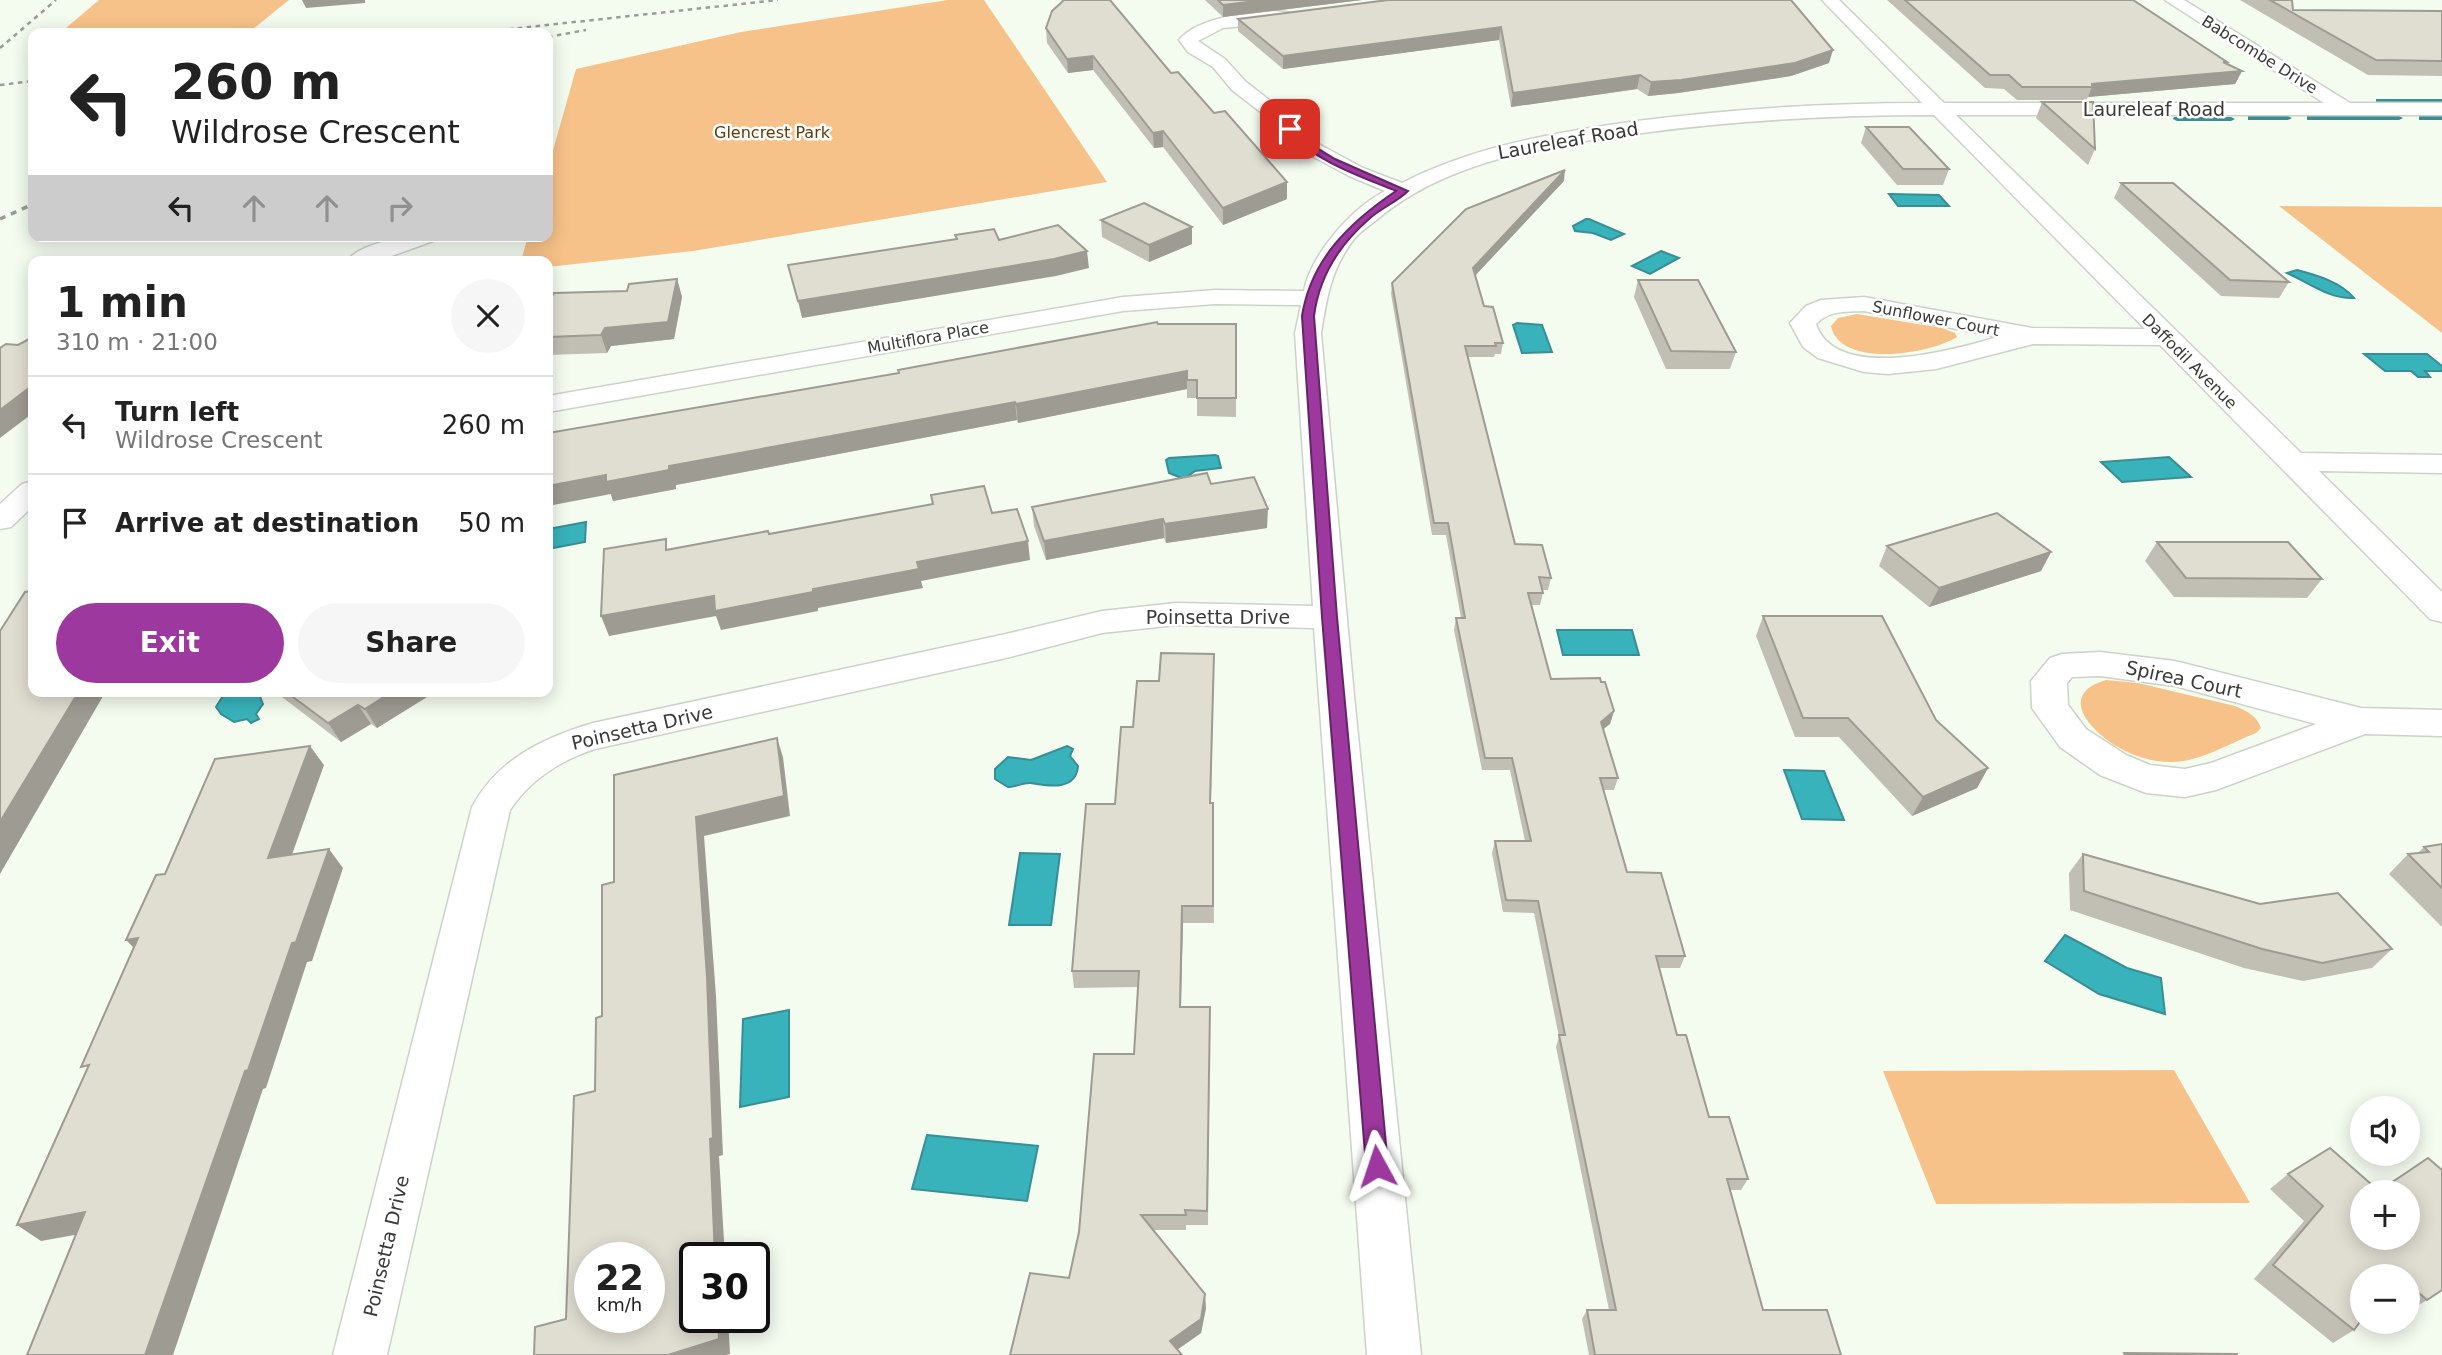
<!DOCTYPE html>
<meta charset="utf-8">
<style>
:root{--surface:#fff;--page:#f6f6f6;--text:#222;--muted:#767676;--line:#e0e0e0;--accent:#9c389e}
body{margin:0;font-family:"DejaVu Sans",sans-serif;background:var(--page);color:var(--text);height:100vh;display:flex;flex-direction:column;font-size:26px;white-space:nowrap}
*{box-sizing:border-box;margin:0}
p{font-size:23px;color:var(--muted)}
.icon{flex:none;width:38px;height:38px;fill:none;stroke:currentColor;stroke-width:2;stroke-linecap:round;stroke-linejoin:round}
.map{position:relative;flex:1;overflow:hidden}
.drawer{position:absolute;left:28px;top:256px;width:525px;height:441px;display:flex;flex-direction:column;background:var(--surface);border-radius:14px;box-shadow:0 4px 18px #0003}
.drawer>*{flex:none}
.top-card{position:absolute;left:28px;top:28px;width:525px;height:214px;border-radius:14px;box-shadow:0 4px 18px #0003;background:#fff;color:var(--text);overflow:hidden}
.controls{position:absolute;left:2350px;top:1096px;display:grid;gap:14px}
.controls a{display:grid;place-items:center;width:70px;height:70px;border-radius:50%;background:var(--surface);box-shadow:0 4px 18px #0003;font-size:35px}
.speed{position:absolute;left:574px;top:1242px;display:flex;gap:14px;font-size:35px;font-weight:700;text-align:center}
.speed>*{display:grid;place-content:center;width:91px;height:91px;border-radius:50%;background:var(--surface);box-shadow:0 4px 18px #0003;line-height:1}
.speed small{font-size:18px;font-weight:400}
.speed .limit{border:4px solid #111;border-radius:10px;background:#fff;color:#111}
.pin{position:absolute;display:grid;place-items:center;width:60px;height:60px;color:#fff;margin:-30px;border-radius:14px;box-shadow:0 4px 10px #0006}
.me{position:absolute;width:77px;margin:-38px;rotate:355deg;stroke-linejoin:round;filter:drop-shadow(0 0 5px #0008)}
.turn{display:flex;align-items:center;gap:24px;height:147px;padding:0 28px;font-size:32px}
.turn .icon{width:91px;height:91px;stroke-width:2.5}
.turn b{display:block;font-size:49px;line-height:60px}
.lanes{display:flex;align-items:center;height:66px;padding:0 28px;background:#0003;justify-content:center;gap:35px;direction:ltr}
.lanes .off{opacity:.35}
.round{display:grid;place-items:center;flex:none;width:74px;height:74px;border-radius:37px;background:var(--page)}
.headline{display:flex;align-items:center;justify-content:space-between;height:119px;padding:0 28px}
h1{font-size:42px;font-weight:800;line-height:52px}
.button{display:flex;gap:14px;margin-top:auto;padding:14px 28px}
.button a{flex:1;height:80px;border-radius:42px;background:var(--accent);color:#fff;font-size:28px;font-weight:800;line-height:80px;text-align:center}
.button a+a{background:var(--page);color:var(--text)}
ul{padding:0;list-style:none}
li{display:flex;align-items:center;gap:21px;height:98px;padding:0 28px;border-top:2px solid var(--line)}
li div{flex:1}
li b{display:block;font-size:26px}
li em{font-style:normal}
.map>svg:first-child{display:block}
.green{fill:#f7c289}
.water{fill:#38b2bb;stroke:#388e93;stroke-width:2}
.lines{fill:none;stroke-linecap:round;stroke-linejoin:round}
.stream{fill:#388e93;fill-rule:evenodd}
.minor-casing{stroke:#cbd2c7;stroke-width:3}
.minor{fill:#fff;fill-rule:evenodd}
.rail-far1{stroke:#989e95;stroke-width:2.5;stroke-dasharray:4.5 4.5;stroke-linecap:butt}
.rail{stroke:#989e95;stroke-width:3.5;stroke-dasharray:6 6;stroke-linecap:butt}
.wall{fill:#c1bfb4}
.shaded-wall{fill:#9d9b92}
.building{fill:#e0ded1;stroke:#9d9b92;stroke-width:2;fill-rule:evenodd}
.route{fill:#9c389e;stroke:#652467;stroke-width:2}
.labels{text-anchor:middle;stroke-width:5;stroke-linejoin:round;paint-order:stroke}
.far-street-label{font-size:16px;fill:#373a35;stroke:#fff}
.far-park-label{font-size:16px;fill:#603a06;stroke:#fff}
.street-label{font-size:19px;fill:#373a35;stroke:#fff}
</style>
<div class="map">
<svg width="2442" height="1355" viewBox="0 0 2442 1355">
<rect width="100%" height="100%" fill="#f4fcf0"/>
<g class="green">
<polygon points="99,0 289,0 248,33 60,33"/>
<polygon points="948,0 984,0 1107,182 693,251 548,267 548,261 521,261 528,236 548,236 548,168 576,69 741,32"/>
<polygon points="2279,206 2442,207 2442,333"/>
<path d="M1857 314 1942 328 1955 333 1957 337C1931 354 1840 369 1831 326L1838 318Z"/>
<path d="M2106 680 2138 683 2235 706C2247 711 2257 716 2261 728L2256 733C2230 743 2198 763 2170 762 2153 762 2133 756 2118 747 2090 731 2057 694 2106 680Z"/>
<polygon points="2174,1070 2250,1203 1936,1204 1883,1071"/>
</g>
<g class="water">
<polygon points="1889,194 1939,195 1949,206 1898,206"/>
<polygon points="1586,219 1589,219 1624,234 1611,240 1593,233 1575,231 1573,226"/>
<polygon points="1661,251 1679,258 1650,274 1632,266"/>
<path d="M2297 270C2316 275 2341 282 2354 298 2328 299 2310 283 2287 273Z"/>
<polygon points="1517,323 1542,325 1552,352 1522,353 1513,325"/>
<polygon points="2364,354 2427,354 2442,366 2442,371 2425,371 2430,377 2418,377 2411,371 2385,371"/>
<polygon points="1215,455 1218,456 1221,468 1195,471 1184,479 1169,473 1166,460 1169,458"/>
<polygon points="2169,457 2191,477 2122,482 2101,462"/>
<polygon points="586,522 585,542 548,549 548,529"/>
<polygon points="1557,630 1632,630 1639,655 1563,655"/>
<polygon points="226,691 262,691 259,694 263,704 256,714 259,719 251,723 247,719 234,722 221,714 216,707"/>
<path d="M1067 746 1073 749 1070 756 1078 766C1076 791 1049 786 1031 783 1024 782 1016 787 1008 787L995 779V769L1008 757 1031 760Z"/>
<polygon points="1784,770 1824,771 1844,820 1802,819"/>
<polygon points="1020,853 1060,854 1051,925 1009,925"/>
<polygon points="2065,935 2127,968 2161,978 2165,1014 2099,994 2045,961"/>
<polygon points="789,1010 789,1097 740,1107 743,1019"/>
<polygon points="927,1135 1038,1146 1027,1201 912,1189"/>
</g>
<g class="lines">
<g class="stream">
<rect x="2376" y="99" width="66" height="4"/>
<polygon points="2248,116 2288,116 2292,118 2288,120 2248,120"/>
<polygon points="2307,116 2399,116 2403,118 2399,120 2307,120"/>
<rect x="2419" y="116" width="23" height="4"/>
<polygon points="2174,117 2231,117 2235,119 2231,121 2177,121 2173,119"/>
</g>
<g class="minor-casing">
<g id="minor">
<path d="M1822 0H1839L1944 103H2324L2165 0H2184L2350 103H2442V115H1956L2301 453 2442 455V473L2319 471 2442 592V622L2430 619 2160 345 2033 344 1936 369 1888 374 1864 372 1818 358 1803 347 1790 323 1806 306 1821 300 1864 297 2032 328 2145 329 1934 115C1836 115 1739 120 1642 133 1550 145 1447 159 1374 222 1367 227 1359 233 1354 239 1331 269 1327 297 1321 333L1354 696 1421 1355H1367L1314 628 1176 625 1102 633 1006 658 595 749C561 760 530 780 510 810L387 1355H333L472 807C498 759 543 738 593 723L1006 634 1102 611 1176 603 1313 606 1295 333 1301 305 1215 304 1123 311 548 412V396L1123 297 1215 290 1304 291C1311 254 1352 208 1385 191L1349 176 1299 149 1267 117 1232 90 1213 67 1188 52 1179 40C1197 17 1263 7 1290 13L1292 17 1290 21 1223 28 1198 41 1225 59 1246 82 1281 109 1313 141 1363 168 1402 183C1474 146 1557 132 1637 121 1732 109 1827 103 1922 103ZM1864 311 1998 337C1956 349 1836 384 1816 324 1830 310 1845 312 1864 311Z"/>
<path d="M401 236H436L433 241 378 261H347C358 246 385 242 401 236Z"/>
<polygon points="33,481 33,506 11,527 0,529 0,504 22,484"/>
<path d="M2100 652 2175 661 2361 708 2442 710V736L2365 734 2216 790 2185 797 2146 793 2100 775 2060 747 2032 708 2031 681 2050 658 2062 654ZM2100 676 2175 686 2316 724 2211 763 2185 769 2150 765 2126 755 2086 729 2068 705 2067 683 2072 677Z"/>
</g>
</g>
<use href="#minor" class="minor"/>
<g class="rail-far1">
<polyline points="473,33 778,0"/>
<polyline points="548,37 586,30"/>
<polyline points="0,48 56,0"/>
<polyline points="0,85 33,81"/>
</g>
<polyline class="rail" points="0,219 33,204"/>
</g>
<g class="wall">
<polygon points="1205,0 1362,0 1223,17"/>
<polygon points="1388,0 1829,63 1791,76 1678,93 1648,96 1637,89 1511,107 1499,40 1283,69 1238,31 1238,19"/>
<polygon points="1887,0 2133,0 2227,62 2226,63 2242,71 2235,84 2088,97 2086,100 2017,100 2004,89 1985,88"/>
<polygon points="2240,0 2292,0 2293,10 2442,11 2442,76 2368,75"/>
<polygon points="1046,28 1171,73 1287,199 1223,225 1163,147 1154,148 1093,70 1068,73 1047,43"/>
<polygon points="2042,102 2095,149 2088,165 2036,118"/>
<polygon points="1866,127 1949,169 1943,185 1897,185 1861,143"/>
<polygon points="1564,181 1475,275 1484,306 1503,343 1501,354 1495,354 1494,357 1467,357 1515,544 1551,578 1548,590 1542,590 1543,593 1540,605 1532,605 1551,679 1601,682 1614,711 1610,724 1603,729 1618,778 1614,790 1603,790 1627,872 1685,956 1680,968 1659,968 1677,1035 1709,1117 1748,1179 1741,1190 1730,1190 1763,1310 1841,1355 1589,1355 1582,1319 1587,1310 1609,1310 1556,1047 1559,1037 1534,913 1503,912 1492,853 1495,841 1525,841 1510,770 1482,770 1454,630 1456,618 1461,618 1446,535 1432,535 1391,294 1392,283"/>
<polygon points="2121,183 2289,282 2279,298 2221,296 2114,198"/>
<polygon points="1101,220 1192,227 1192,244 1149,262 1102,237"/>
<polygon points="677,279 682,297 674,339 611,346 607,353 548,355 548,303 627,291"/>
<polygon points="1638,280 1736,352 1730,369 1666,369 1634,297"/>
<polygon points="1158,324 1236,324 1236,417 1197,416 1197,398 1187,398 1187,389 1018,423 1017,420 676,485 676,489 613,501 611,494 899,373"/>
<polygon points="1211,484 1267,528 1166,543 1164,538 1046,560 1034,526 1032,507"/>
<polygon points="2157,542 2322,579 2307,598 2174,597 2145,561"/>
<polygon points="1887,546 2051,552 2041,571 1929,607 1879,566"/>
<polygon points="1763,616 1936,720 1988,768 1977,788 1912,816 1839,737 1795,737 1756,636"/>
<polygon points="1214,654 1211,803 1213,803 1214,923 1183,923 1181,1007 1210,1007 1208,1225 1186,1225 1186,1230 1153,1230 1206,1308 1201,1333 1177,1350 1069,1278 1134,1054 1138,987 1074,988 1072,971 1115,804 1133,727 1159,681"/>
<polygon points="274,691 435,691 435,692 377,728 371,724 341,742"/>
<polygon points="2442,844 2442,927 2389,874 2408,854 2418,853 2424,847"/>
<polygon points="2083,854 2392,949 2372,968 2303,981 2244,968 2070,910 2069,873"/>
<polygon points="2288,1174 2379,1191 2427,1300 2408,1312 2408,1276 2362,1276 2354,1330 2333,1343 2254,1279 2304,1221 2270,1189"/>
</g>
<g class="shaded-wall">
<polygon points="302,0 365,0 365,3 306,8"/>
<polygon points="1264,0 1362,0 1223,17 1223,5"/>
<polygon points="1501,27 1499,40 1283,69 1283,56"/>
<polygon points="1833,50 1829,63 1791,76 1678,93 1648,96 1651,82"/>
<polygon points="1093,56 1093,70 1068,73 1067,59"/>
<polygon points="2242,71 2235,84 2088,97 2092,87 2092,84"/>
<polygon points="1640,75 1637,89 1511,107 1513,93"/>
<polygon points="1163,131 1163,147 1154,148 1153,133"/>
<polygon points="1565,170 1564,181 1472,279 1473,268"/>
<polygon points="1287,182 1287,199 1223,225 1223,208"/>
<polygon points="1192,227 1192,244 1149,262 1149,245"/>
<polygon points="1087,251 1089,268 1056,276 802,318 798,301"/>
<polygon points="677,279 682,297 674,339 611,346 607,353 601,335 605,328"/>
<polygon points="1187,371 1187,389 1018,423 1016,404"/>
<polygon points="33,385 33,413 0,438 0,410"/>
<polygon points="1015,402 1017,420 676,485 676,489 613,501 611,494 548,506 548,486"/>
<polygon points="1268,509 1267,528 1166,543 1165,524"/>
<polygon points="1163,519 1164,538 1046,560 1044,541"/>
<polygon points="1028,541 1030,560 921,581 923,588 818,608 818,611 721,630 716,616 609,636 601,616 714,596 917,562"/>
<polygon points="2051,552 2041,571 1929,607 1939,588"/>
<polygon points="79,691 106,691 0,874 0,822"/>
<polygon points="393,691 435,691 435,692 377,728 365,709"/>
<polygon points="358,705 371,724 341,742 328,723"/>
<polygon points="1614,711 1610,724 1597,734 1601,722"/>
<polygon points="777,738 783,757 790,816 704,836 716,996 723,1155 719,1156 725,1258 715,1258 696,817"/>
<polygon points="310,746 324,765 284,877 268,858"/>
<polygon points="1988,768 1977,788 1912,816 1923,797"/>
<polygon points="329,849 343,868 312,961 307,962 266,1088 263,1089 173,1355 145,1355 245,1071 292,943"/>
<polygon points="1182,906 1183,923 1180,1023 1180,1007"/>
<polygon points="138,938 145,959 126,940"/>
<polygon points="85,1212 108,1229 41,1241 17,1225"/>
<polygon points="1205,1294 1206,1308 1201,1333 1171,1354 1170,1341"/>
<polygon points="718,1318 728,1318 730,1354 726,1355 668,1355"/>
</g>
<g class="building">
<polygon points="1064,0 1110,0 1171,73 1178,72 1214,113 1225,111 1287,182 1223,208 1163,131 1153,133 1093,56 1067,59 1046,28 1052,11"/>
<polygon points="1218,0 1264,0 1223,5"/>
<polygon points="1388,0 1791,0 1833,50 1795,63 1681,80 1651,82 1640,75 1513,93 1501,27 1283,56 1238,19"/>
<polygon points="1905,0 2133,0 2227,62 2223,62 2242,71 2092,84 2092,87 2022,87 2009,75 1990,75"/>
<polygon points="2270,0 2292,0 2293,10 2442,11 2442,61 2376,60"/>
<polygon points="2042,102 2093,102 2095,149"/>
<polygon points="1866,127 1909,127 1949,169 1903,169"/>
<polygon points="1565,170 1473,268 1484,306 1493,307 1503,343 1495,343 1496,346 1465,346 1515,544 1542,545 1551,578 1539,577 1543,593 1528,593 1551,679 1600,678 1601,682 1605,682 1614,711 1601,722 1618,778 1600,778 1627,872 1661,873 1685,956 1656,956 1677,1035 1686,1035 1709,1117 1729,1117 1748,1179 1727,1179 1763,1310 1827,1310 1841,1355 1595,1355 1587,1310 1616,1310 1559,1035 1565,1035 1538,901 1506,900 1495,841 1531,841 1512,758 1485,758 1456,618 1465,618 1448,523 1434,523 1392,283 1466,209"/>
<polygon points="2121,183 2173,183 2289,282 2230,280"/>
<polygon points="1144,203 1192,227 1149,245 1101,220"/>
<polygon points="1058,225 1087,251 1054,259 798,301 788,265 957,239 955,235 994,229 999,240"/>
<polygon points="422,257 456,261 418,261"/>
<polygon points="677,279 668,322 605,328 601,335 548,337 548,303 554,293 627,291 629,284"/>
<polygon points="1638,280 1698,280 1736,352 1671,351"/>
<polygon points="1157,322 1158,324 1236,324 1236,398 1197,398 1197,380 1187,380 1187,371 1016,404 1015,402 669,466 669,470 606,482 606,475 548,486 548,433 899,373 898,370"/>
<polygon points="33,337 33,385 0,410 0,348 6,344 18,345"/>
<polygon points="1207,473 1211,484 1254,477 1268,509 1165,524 1163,519 1044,541 1032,507"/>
<polygon points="984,486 992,513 1017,509 1028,541 917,562 919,569 813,589 813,592 715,611 714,596 601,616 604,549 666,539 666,550 768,531 769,534 933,504 931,495"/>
<polygon points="1997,513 2051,552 1939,588 1887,546"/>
<polygon points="2157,542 2288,542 2322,579 2186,578"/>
<polygon points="33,591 33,691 79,691 0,822 0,631 25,592"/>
<polygon points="1763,616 1882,616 1936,720 1988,768 1923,797 1848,718 1803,718"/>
<polygon points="1161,653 1214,654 1210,803 1213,803 1213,906 1182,906 1180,1007 1210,1007 1207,1211 1185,1210 1186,1215 1141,1215 1205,1294 1201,1319 1170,1341 1182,1355 1010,1355 1030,1273 1069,1278 1079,1232 1094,1054 1134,1054 1139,971 1072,971 1086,804 1115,804 1121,727 1133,727 1137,681 1159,681"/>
<polygon points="285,691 393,691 365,709 358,705 328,723"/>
<path d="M777 738 784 796 696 817 707 977 713 1138 710 1139 715 1258H695V1318H718L719 1339 668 1355H534L535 1327 566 1319 574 1096 595 1091 596 1018 602 1016V885L614 882V775ZM590 1258H649V1318H590Z"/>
<polygon points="310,746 268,858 329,849 296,942 292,943 248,1070 245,1071 145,1355 27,1355 85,1212 17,1225 89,1065 81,1067 138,938 126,940 156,875 165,874 215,759"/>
<polygon points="2442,844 2442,888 2408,854 2429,852 2424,847"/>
<polygon points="2083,854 2260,904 2338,893 2392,949 2322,963 2262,949 2084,891"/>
<path d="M2330 1148 2379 1191 2428 1158 2442 1170V1290L2427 1300 2408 1283V1276H2400L2398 1274 2396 1276H2362V1319L2354 1330 2273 1265 2323 1206 2288 1174ZM2362 1192H2408V1237H2362Z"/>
<polygon points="2124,1353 2237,1354 2237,1355 2125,1355"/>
</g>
<path class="route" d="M1287 127H1293L1309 143 1335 159 1408 191C1397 202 1381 208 1369 219 1339 245 1319 278 1314 316L1337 617 1388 1166 1385 1173 1377 1177 1370 1173 1366 1166 1322 617 1302 316C1311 259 1350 222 1396 191 1357 175 1317 162 1287 131Z"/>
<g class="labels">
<g class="far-street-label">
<text transform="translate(2260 54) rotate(32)" y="6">Babcombe Drive</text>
<text transform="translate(1936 318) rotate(11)" y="6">Sunflower Court</text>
<text transform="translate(928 337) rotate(-10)" y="6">Multiflora Place</text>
<text transform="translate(2190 361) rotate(45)" y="6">Daffodil Avenue</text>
</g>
<g class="far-park-label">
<text x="772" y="138">Glencrest Park</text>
</g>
<g class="street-label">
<text x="2154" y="116">Laureleaf Road</text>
<text transform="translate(1568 140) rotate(-10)" y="7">Laureleaf Road</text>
<text x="1218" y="624">Poinsetta Drive</text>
<text transform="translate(2184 679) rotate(12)" y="7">Spirea Court</text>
<text transform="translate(642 727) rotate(-13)" y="7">Poinsetta Drive</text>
<text transform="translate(386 1246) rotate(-77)" y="7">Poinsetta Drive</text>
</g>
</g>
</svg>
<div class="controls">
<a><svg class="icon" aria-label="sound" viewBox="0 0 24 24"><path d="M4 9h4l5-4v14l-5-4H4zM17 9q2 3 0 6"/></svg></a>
<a>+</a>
<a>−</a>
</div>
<div class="speed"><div>22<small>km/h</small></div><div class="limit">30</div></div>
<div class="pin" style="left:1290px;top:129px;background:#d93025"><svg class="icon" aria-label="arrive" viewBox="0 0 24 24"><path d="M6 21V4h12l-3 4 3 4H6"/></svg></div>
<svg class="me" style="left:1377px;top:1166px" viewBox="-20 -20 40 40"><path d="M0-17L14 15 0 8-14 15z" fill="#9c389e" stroke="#fff" stroke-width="4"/></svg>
<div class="top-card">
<div class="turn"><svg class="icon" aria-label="left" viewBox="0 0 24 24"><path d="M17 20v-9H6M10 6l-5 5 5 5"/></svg><div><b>260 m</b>Wildrose Crescent</div></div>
<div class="lanes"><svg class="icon" aria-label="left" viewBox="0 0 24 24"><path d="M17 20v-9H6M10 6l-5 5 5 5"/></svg><svg class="icon off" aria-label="ahead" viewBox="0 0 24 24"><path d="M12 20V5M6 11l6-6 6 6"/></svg><svg class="icon off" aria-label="ahead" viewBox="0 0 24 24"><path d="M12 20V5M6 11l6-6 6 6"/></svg><svg class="icon off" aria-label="right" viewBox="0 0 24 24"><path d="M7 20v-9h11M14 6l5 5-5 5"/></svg></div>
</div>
<section class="drawer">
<div class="headline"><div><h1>1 min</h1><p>310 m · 21:00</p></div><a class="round"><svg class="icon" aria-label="close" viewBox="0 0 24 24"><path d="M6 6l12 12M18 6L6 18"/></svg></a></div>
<ul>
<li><svg class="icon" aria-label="left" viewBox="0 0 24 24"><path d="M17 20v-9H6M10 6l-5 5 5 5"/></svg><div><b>Turn left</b><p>Wildrose Crescent</p></div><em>260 m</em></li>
<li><svg class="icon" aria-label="arrive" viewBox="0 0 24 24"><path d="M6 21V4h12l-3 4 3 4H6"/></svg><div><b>Arrive at destination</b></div><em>50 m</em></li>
</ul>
<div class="button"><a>Exit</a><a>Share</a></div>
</section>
</div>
